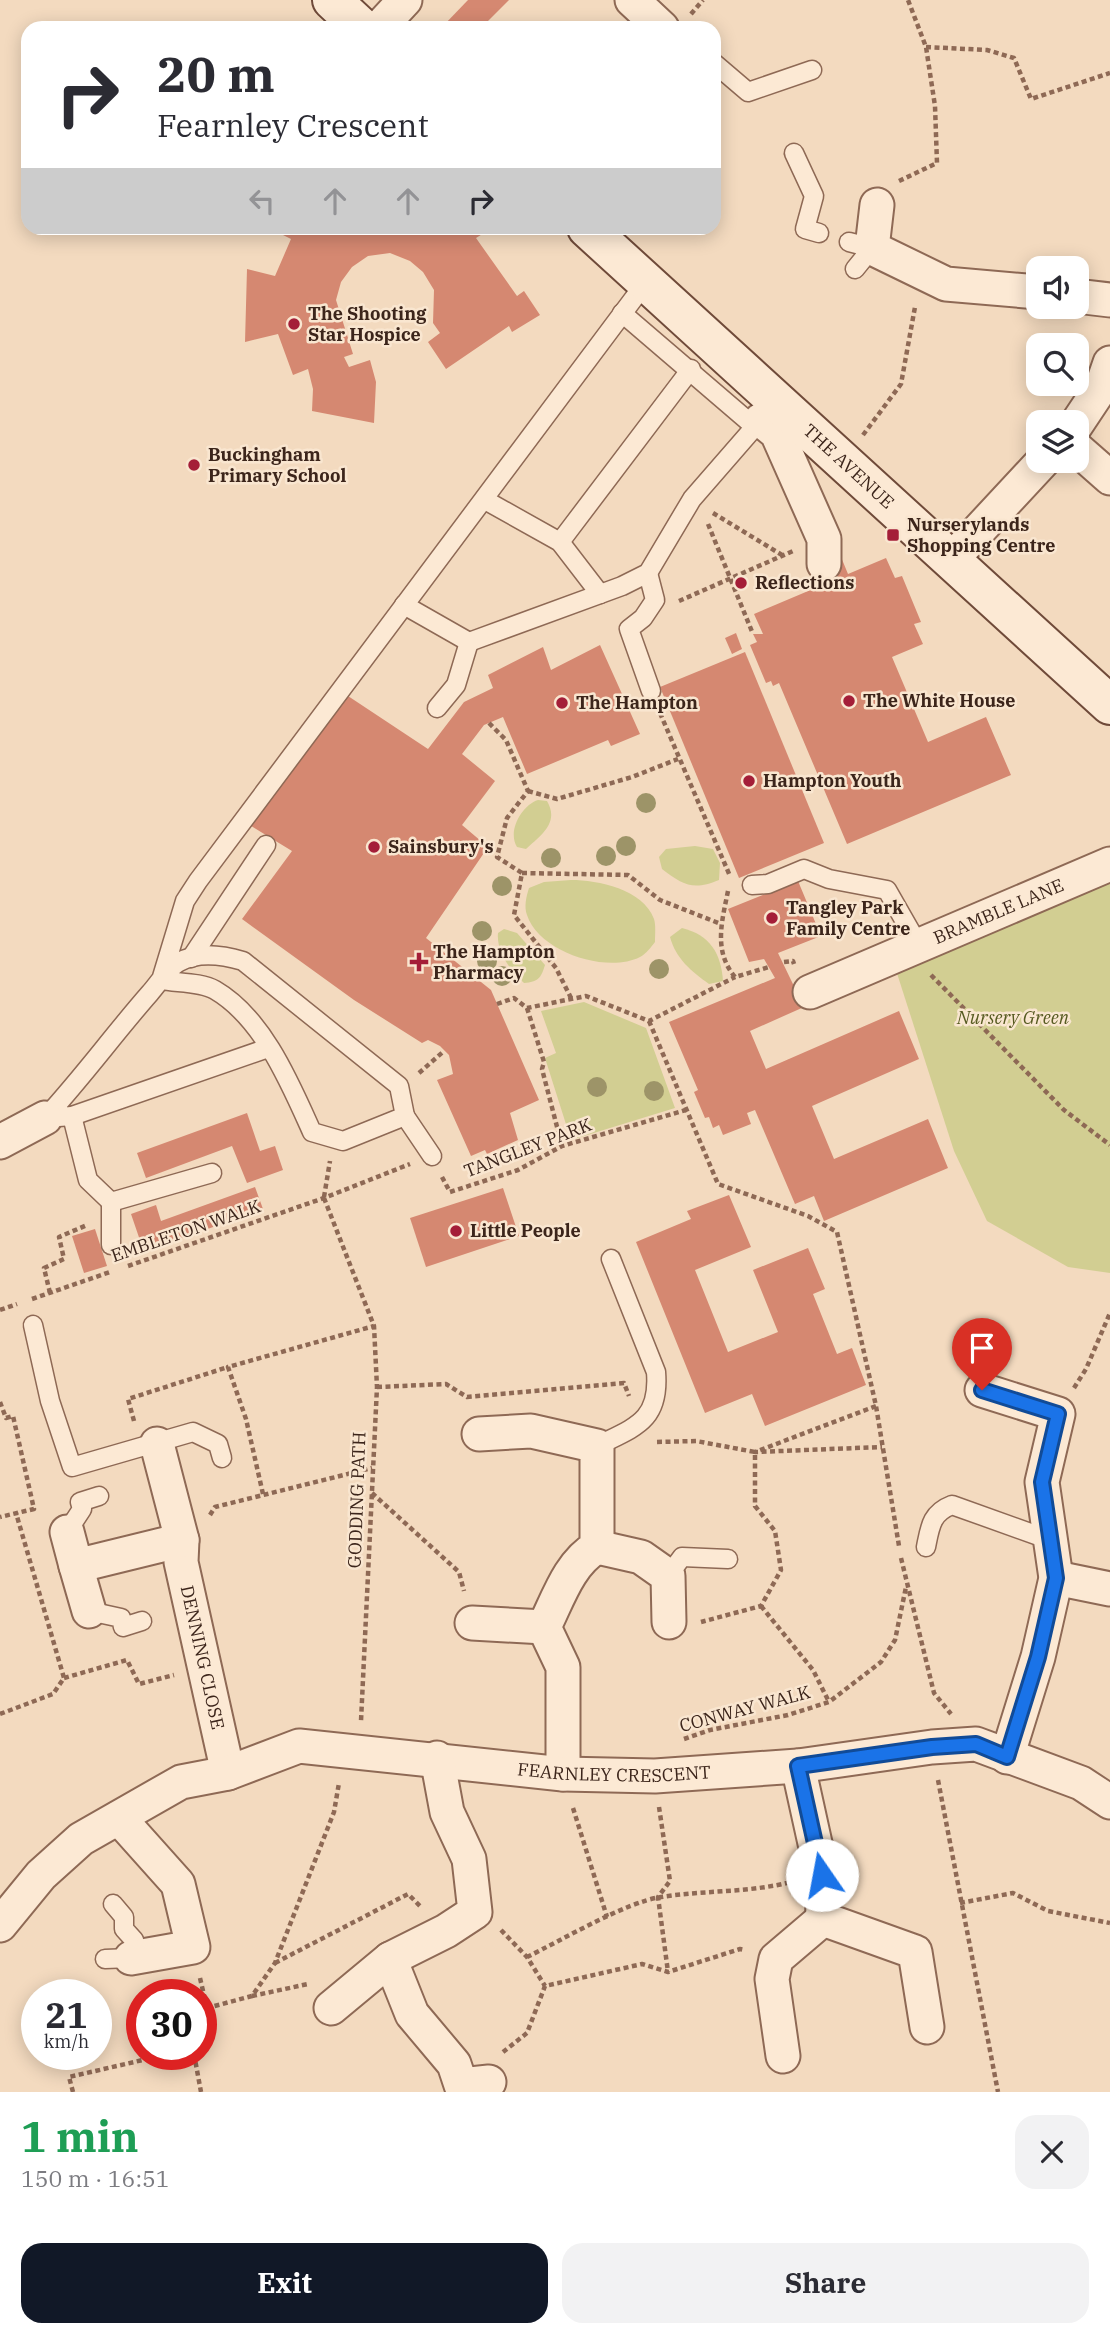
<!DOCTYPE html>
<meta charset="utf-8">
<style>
:root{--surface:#fff;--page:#f2f2f3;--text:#2b2b33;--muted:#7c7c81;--accent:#111827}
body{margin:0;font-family:"IBM Plex Serif",serif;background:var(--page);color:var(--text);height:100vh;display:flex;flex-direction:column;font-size:26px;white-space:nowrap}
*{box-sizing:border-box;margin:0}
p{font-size:23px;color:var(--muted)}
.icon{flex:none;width:38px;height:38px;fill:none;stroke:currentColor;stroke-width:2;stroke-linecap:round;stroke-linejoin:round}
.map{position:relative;height:2092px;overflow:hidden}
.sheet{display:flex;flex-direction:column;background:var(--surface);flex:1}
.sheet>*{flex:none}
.banner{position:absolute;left:21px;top:21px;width:700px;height:214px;border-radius:21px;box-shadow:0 4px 18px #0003;background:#fff;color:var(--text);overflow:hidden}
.buttons{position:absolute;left:1026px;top:256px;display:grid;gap:14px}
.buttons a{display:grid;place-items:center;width:63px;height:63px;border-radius:14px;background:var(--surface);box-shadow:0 4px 18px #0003;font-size:35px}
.speed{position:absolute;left:21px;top:1979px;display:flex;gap:14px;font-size:35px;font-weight:700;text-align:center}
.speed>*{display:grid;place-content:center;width:91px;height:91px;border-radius:50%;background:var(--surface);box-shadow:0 4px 18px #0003;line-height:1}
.speed small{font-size:18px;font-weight:400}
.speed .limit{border:10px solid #d22;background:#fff;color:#111}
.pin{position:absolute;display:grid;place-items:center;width:60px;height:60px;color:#fff;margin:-72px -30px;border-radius:50% 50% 50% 0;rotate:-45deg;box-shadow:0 0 7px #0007}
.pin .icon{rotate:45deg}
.me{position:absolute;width:77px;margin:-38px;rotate:348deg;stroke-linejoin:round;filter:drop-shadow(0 0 5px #0008)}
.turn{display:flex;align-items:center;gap:24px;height:147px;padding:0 21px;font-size:32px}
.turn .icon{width:91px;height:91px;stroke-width:2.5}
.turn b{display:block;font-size:49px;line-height:60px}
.lanes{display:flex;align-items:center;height:66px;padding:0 21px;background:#0003;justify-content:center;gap:35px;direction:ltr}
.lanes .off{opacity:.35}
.round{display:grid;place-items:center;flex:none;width:74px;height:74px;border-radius:21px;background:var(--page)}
.summary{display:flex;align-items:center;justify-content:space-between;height:119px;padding:0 21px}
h1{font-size:42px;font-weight:700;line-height:52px;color:#1e9e55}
.cta{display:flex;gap:14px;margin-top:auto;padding:14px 21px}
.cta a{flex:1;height:80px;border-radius:21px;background:var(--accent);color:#fff;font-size:28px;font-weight:700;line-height:80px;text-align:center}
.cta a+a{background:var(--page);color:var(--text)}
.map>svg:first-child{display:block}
.green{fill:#d2ce92}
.building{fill:#d58871}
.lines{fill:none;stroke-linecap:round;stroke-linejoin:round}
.lane-casing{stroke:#8e6955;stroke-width:21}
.street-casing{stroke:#8e6955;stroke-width:37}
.secondary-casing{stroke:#6f4a39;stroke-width:42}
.path{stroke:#8e6955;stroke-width:4.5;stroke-dasharray:5 3.5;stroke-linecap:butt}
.lane{stroke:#fce9d4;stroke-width:18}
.street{stroke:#fce9d4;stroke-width:33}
.secondary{stroke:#fce9d4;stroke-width:38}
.tree{fill:#9d9468}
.route-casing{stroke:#114b97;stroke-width:18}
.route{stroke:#1a73e8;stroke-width:12}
.poi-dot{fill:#a41e38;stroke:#f9e6d0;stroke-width:2.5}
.labels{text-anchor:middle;stroke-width:5;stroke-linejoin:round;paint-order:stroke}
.poi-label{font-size:18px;font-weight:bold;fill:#3c251b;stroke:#f9e6d0;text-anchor:start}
.street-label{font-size:18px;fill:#3c251b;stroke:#f9e6d0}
.park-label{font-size:18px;font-style:italic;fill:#565a20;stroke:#f9e6d0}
</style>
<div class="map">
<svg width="1110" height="2092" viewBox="0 0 1110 2092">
<rect width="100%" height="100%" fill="#f3dabf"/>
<g class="green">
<path d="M538 800 547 801C560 823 540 836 526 849L517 847C507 831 522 805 538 800Z"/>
<path d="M695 846 713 849 720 863 719 880C693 891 683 885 662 869L659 857 666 849Z"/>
<polygon points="1110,867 1110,1273 1068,1267 987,1221 954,1151 894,964"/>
<path d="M571 880C598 880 643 889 654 919 656 925 655 935 655 942 651 947 646 954 640 957 607 974 539 952 527 915 524 907 526 897 529 888L544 882Z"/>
<path d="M682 928C710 935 721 953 723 981L709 984C691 971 676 959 670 937Z"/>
<path d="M504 929 517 933 545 965C541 978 538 982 524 983 511 972 496 951 498 933Z"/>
<polygon points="584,1002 646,1028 675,1108 571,1140 545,1058 556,1053 541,1011"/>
</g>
<g class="building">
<polygon points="468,0 509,0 481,28 445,28 443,26"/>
<polygon points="290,228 492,228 476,238 517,296 524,291 540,315 512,332 509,326 446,369 428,342 440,333 433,323 434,290 423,272 410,261 390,253 368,256 352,267 341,282 336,300 353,354 344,357 349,367 370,360 376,382 374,423 312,411 313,389 308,369 293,375 278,334 245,342 247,269 275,276 291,239 283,235"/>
<polygon points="841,557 848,574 886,558 895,578 902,576 921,622 914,624 923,644 892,657 928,742 986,717 1011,775 847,844 779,683 773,686 771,681 766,683 750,645 757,642 753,634 763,634 754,614 820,586 813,569"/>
<polygon points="736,633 742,649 732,654 725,638"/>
<polygon points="600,645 640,734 611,746 608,740 527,774 503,717 484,725 462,754 495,781 462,825 488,847 426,938 491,990 539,1100 510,1113 518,1140 487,1154 485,1150 471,1156 437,1080 453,1074 449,1055 440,1046 428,1040 422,1043 354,1000 242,919 292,851 248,824 348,696 428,749 464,702 493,688 488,675 543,647 551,670"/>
<polygon points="745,652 824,843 739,878 660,687"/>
<polygon points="798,881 821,936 778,953 804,1007 750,1031 766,1069 899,1011 919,1059 812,1106 834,1159 928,1119 948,1168 824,1221 814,1196 795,1204 755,1110 747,1113 751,1124 723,1135 719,1125 713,1128 709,1117 705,1118 694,1092 698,1090 669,1022 775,978 764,959 749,962 728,909"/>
<polygon points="247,1113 260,1151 275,1146 283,1170 247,1183 232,1146 146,1178 137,1153"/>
<polygon points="255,1187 263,1209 144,1252 131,1214 156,1205 161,1221"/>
<polygon points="503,1188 519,1236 426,1267 410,1218"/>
<polygon points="729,1195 751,1247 695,1270 728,1352 778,1332 753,1270 808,1248 825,1289 813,1294 837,1354 852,1348 866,1385 765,1426 752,1394 705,1413 636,1242 691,1219 687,1211"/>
<polygon points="95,1229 107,1266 84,1273 72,1236"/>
</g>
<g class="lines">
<g class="lane-casing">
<g id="lane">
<polyline points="714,63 748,92 812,70"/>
<polyline points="794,153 814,196 805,229 819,233"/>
<polyline points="849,242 872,248 855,269"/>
<polyline points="622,313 755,427"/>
<polyline points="485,500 560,542 600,594"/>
<polyline points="560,542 691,369"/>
<polyline points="648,573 655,600 643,618 629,629 651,691"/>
<polyline points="404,605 469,642"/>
<polyline points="469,642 622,586 648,573 692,499 766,414"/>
<polyline points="437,708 456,685 469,642"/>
<polyline points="752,885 768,884 804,869 829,879 887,890 919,946"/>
<polyline points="191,958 266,845"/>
<path d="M268 1048 72 1116 45 1118C82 1078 114 1034 150 993 158 984 168 968 179 962 199 951 223 955 243 961L399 1086 405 1116 343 1141 312 1132C290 1083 263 1018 215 990 201 982 177 983 161 980L185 901 198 881 646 282"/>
<polyline points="72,1116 88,1180 111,1202 212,1173"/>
<polyline points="405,1116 432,1156"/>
<polyline points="111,1245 111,1202"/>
<polyline points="33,1325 50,1401 72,1467 193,1432 218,1444 222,1458"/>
<path d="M597 1446C635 1427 660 1421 656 1372L611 1259"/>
<polyline points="67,1532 82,1509 80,1502 99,1496"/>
<path d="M926 1547C930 1527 931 1513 952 1505L1050 1540"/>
<polyline points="668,1576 682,1557 728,1559"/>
<polyline points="89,1611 121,1618 123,1627 142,1621"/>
<polyline points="113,1904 124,1917 124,1929 134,1940 139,1957"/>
<polyline points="105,1959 131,1958"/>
</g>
</g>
<g class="street-casing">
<g id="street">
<polyline points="632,0 662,28"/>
<polyline points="379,28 405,0"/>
<polyline points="877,205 872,248 946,284 1038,292"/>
<polyline points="1076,296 1110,300"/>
<polyline points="761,420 777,433 824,539 824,564"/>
<polyline points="1076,425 1102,386 1110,363"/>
<polyline points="1076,448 1110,478"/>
<polyline points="952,559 1044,460"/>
<path id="s1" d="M810 992 1110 864"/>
<polyline points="0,1142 45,1118"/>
<polyline points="982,1390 1058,1414 1042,1482 1056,1578 1038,1657 1007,1757"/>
<path d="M479 1434 531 1431 597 1446V1547C569 1563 558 1599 544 1627L563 1667V1774"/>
<path id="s2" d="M157 1444 182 1540 181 1562 228 1773"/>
<polyline points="67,1532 76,1566 182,1540"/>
<polyline points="597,1547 641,1557 668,1576 669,1622"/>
<polyline points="76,1566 89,1611"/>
<polyline points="1056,1578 1110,1589"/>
<polyline points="472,1623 544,1627"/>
<polyline points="798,1766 822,1875 823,1919 915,1952 927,2027"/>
<polyline points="119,1818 178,1884 193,1947 131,1958"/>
<path id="s3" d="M0 1925 41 1875 81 1839 181 1782 228 1773 299 1746 563 1774 655 1776 798 1766 932 1747 976 1744 1081 1783 1110 1802"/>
<polyline points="390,1959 412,2014 454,2064 461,2085 489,2082"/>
<polyline points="331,2008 390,1959 446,1931 475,1912 469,1859 447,1812 437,1758"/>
<polyline points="783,2056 772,1979 776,1959 823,1919"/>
</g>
</g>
<g class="secondary-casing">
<g id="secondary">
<polyline points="332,0 362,28"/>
<path id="s4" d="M587 228 1110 705"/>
</g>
</g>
<g class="path">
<polyline points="691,14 703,0"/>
<polyline points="926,47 987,50 1014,58 1031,99 1110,73"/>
<polyline points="899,181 937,163 935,106 926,47 908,0"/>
<polyline points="863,435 901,384 915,307"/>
<polyline points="713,513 782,555"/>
<polyline points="708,524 753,634"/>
<polyline points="679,601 793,551"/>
<polyline points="660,713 730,876"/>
<polyline points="489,723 506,740 528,791 507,818 497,857 522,873 514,915 556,968 572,1000"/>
<polyline points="528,791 557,799 632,777 678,759"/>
<polyline points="522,873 628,875 660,900 721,924"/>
<path d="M728 891C722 921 713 951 735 977L769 967"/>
<polyline points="784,962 793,961 794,964"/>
<polyline points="931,975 1064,1110 1110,1145"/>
<polyline points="497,1004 514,998 527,1008 586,996 649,1021 735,977"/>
<polyline points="527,1008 544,1062 542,1069 562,1146"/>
<polyline points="649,1021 718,1184 808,1216 837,1232 876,1406 899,1546"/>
<polyline points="419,1073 444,1051"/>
<polyline points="442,1177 450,1192 518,1170 562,1146 686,1110"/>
<polyline points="324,1197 330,1161"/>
<polyline points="324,1198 374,1326 377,1387 361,1721"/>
<polyline points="128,1266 324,1198 410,1164"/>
<polyline points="50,1293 44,1268 64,1259 59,1237 87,1225"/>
<polyline points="32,1299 110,1272"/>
<polyline points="0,1310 17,1304"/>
<polyline points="377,1387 446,1384 467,1397 624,1383 629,1396"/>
<polyline points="1074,1388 1086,1369 1110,1313"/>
<polyline points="0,1402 6,1418 13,1416 34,1509 0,1517"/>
<polyline points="876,1406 755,1452 882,1447"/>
<polyline points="134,1421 128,1399 228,1367"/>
<polyline points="657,1442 696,1441 755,1452 755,1506 775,1531 781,1570 761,1606 701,1622"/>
<polyline points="372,1493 459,1572 464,1591"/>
<polyline points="263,1494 246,1419 228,1367 374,1326"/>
<polyline points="210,1515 215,1507 372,1468"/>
<polyline points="901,1558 934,1693 951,1714"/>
<polyline points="761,1606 813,1670 829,1702"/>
<polyline points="64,1678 127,1660 139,1684 174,1675"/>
<polyline points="0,1714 53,1694 64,1678 16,1513"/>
<polyline points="684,1739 710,1730 788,1715 829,1702 881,1662 895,1640 906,1587"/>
<polyline points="938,1780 998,2092"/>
<polyline points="659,1807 670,1881 658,1897 668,1972"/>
<polyline points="573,1808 607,1917"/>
<polyline points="960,1903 1013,1893 1048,1911 1110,1923"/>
<polyline points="501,1930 527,1957 545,1986"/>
<path d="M527 1957C562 1940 626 1902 661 1897 705 1890 748 1893 791 1882"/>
<polyline points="275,1963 408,1894 420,1906"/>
<polyline points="200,1978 207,2008"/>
<polyline points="252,1996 308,1984"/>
<polyline points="201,2015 207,2008 252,1996 275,1963 334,1812 339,1783"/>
<polyline points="503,2052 527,2033 545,1986 642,1964 668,1972 740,1949 745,1950"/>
<polyline points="194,2054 201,2092"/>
<polyline points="73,2092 69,2077 169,2054"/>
</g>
<use href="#lane" class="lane"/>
<use href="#street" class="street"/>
<use href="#secondary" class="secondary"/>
</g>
<g class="tree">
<circle cx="646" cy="803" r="10"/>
<circle cx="626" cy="846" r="10"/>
<circle cx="606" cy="856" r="10"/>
<circle cx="551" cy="858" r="10"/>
<circle cx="502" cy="886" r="10"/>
<circle cx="482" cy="931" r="10"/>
<circle cx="487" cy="961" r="10"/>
<circle cx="659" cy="969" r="10"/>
<circle cx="502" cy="976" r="10"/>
<circle cx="597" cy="1087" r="10"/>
<circle cx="654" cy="1091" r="10"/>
</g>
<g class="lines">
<g class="route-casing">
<polyline id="route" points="822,1875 798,1766 932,1747 976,1744 1007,1757 1038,1657 1056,1578 1042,1482 1058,1414 982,1390"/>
</g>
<use href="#route" class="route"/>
</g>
<g class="poi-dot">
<circle cx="294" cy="324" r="7"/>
<circle cx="194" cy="465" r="7"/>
<rect x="886" y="528" width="14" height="14" rx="3.5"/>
<circle cx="741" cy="583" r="7"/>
<circle cx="849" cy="701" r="7"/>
<circle cx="562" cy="703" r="7"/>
<circle cx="749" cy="781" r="7"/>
<circle cx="374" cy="847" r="7"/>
<circle cx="772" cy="918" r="7"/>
<path d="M415.5 951.5h7v7h7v7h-7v7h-7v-7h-7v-7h7z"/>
<circle cx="456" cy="1231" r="7"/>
</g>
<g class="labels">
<g class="poi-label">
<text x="308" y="320">The Shooting<tspan x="308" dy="21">Star Hospice</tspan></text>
<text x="208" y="461">Buckingham<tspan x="208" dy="21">Primary School</tspan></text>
<text x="907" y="531">Nurserylands<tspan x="907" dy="21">Shopping Centre</tspan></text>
<text x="755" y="589">Reflections</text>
<text x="863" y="707">The White House</text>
<text x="576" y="709">The Hampton</text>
<text x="763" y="787">Hampton Youth</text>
<text x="388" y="853">Sainsbury's</text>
<text x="786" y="914">Tangley Park<tspan x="786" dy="21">Family Centre</tspan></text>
<text x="433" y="958">The Hampton<tspan x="433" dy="21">Pharmacy</tspan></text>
<text x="470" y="1237">Little People</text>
</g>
<g class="street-label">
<text dy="6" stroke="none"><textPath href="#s4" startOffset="354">THE AVENUE</textPath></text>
<text dy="6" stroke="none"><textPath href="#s1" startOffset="205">BRAMBLE LANE</textPath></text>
<text transform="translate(528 1148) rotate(-21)" y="6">TANGLEY PARK</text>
<text transform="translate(186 1231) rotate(-19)" y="6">EMBLETON WALK</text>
<text transform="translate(357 1500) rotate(-88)" y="6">GODDING PATH</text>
<text dy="6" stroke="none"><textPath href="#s2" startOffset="219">DENNING CLOSE</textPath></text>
<text transform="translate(745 1709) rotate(-15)" y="6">CONWAY WALK</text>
<text dy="6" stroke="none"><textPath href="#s3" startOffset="674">FEARNLEY CRESCENT</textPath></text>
</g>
<g class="park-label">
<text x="1013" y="1024">Nursery Green</text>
</g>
</g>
</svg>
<div class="buttons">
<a><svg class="icon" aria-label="sound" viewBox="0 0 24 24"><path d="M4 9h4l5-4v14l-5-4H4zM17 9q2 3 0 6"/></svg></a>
<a><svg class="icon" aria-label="search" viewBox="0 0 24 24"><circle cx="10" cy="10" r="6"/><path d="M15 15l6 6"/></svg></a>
<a><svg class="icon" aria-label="layers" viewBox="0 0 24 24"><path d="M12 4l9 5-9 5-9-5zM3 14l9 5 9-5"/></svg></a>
</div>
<div class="speed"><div>21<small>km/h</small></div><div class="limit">30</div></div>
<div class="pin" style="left:982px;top:1390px;background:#d93025"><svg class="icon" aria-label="arrive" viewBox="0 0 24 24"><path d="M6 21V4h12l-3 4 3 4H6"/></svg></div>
<svg class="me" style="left:822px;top:1875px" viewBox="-20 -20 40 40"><circle r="19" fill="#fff"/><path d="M0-13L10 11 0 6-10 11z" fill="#1a73e8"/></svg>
<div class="banner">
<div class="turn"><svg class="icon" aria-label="right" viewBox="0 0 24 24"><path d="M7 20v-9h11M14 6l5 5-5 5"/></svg><div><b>20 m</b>Fearnley Crescent</div></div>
<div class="lanes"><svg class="icon off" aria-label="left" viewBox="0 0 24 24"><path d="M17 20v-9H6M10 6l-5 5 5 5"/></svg><svg class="icon off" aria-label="ahead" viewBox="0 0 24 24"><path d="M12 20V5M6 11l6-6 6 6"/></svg><svg class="icon off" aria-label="ahead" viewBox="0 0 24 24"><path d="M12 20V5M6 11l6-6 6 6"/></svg><svg class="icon" aria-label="right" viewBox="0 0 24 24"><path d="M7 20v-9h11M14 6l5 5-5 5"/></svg></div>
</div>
</div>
<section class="sheet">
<div class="summary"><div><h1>1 min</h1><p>150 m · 16:51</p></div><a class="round"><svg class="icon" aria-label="close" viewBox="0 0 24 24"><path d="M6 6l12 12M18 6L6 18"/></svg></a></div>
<div class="cta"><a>Exit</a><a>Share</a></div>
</section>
